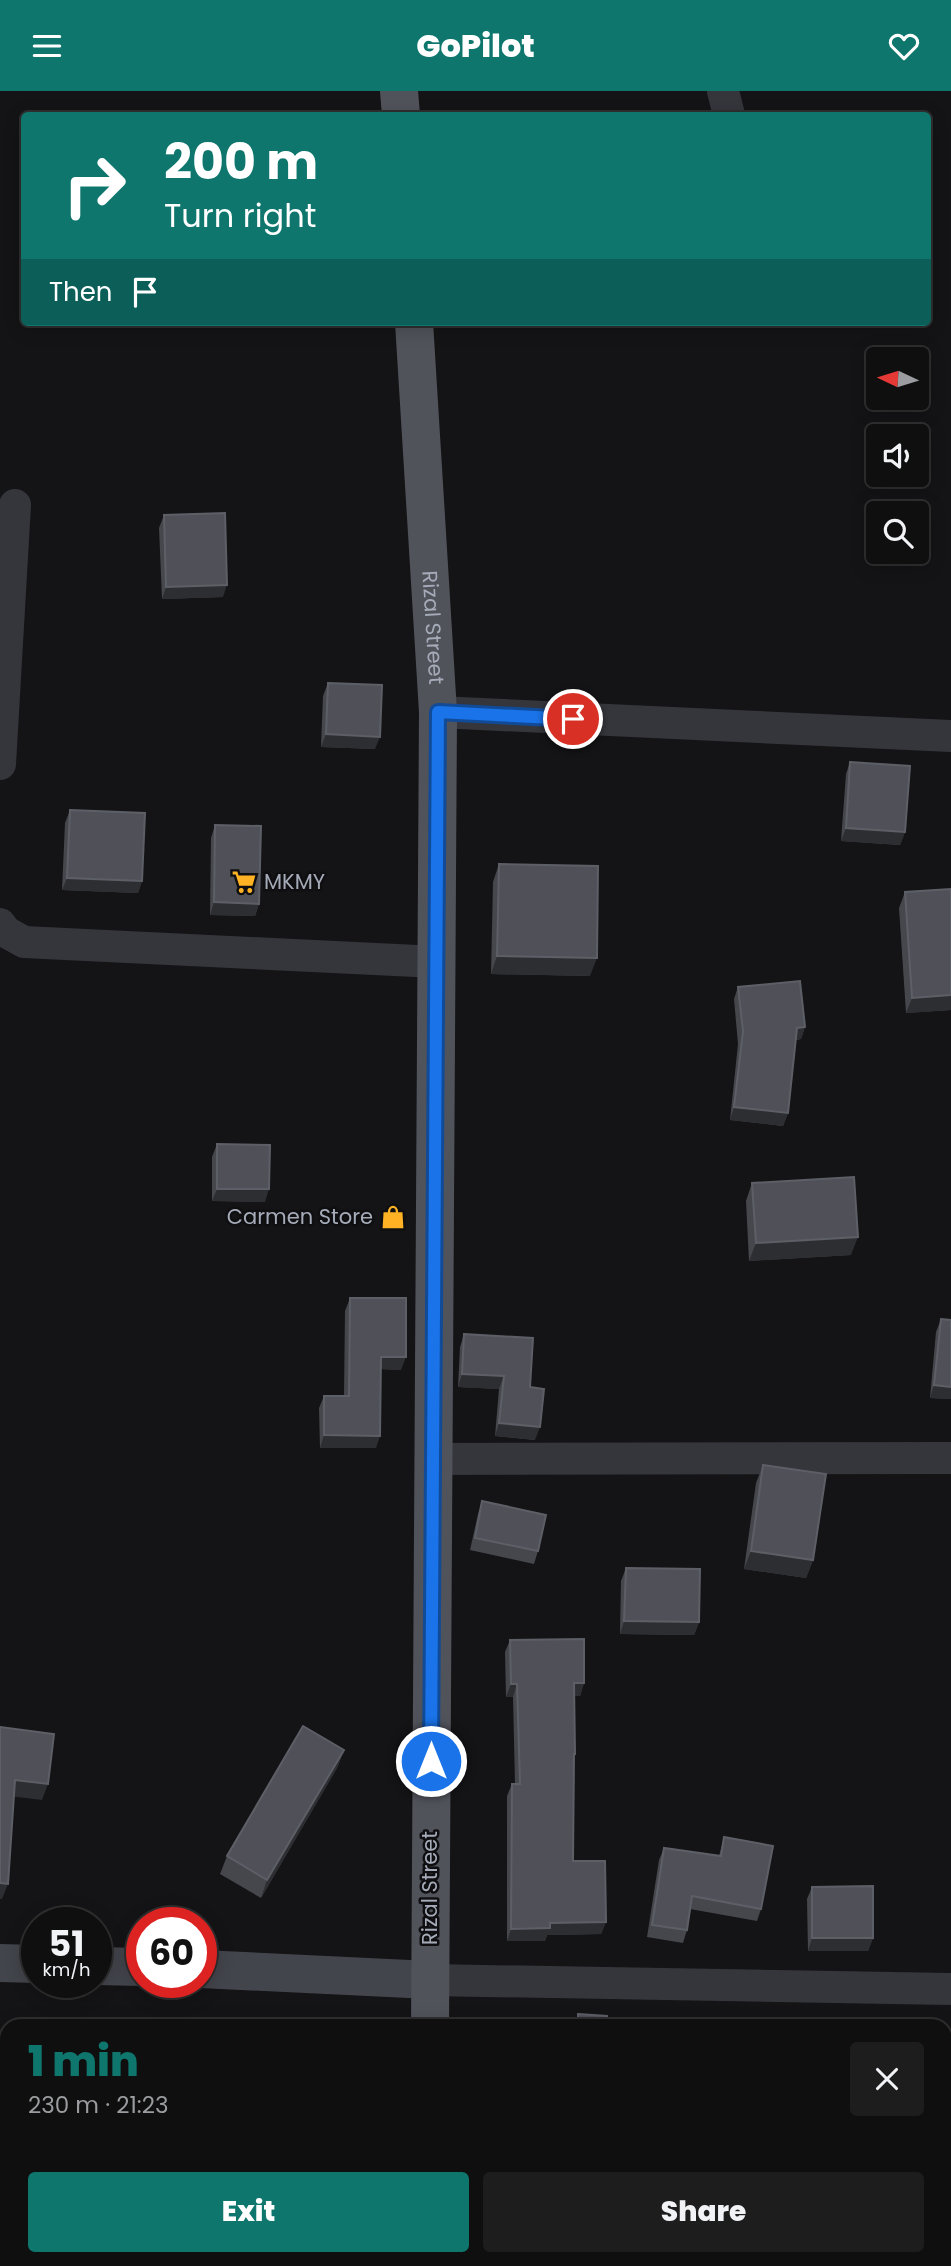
<!DOCTYPE html>
<meta charset="utf-8">
<style>
:root{--surface:#0f0f10;--page:#1d1d1e;--text:#f1f3f6;--muted:#9b9c9f;--line:#2f2f30;--accent:#0f766e}
body{margin:0;font-family:Poppins,sans-serif;background:var(--page);color:var(--text);height:100vh;display:flex;flex-direction:column;font-size:26px;white-space:nowrap}
*{box-sizing:border-box;margin:0}
p{font-size:23px;color:var(--muted)}
.icon{flex:none;width:38px;height:38px;fill:none;stroke:currentColor;stroke-width:2;stroke-linecap:round;stroke-linejoin:round}
.map{position:relative;flex:1;overflow:hidden}
.drawer{position:absolute;left:0px;top:1928px;width:952px;height:247px;display:flex;flex-direction:column;background:var(--surface);border-radius:21px 21px 0 0;box-shadow:0 4px 18px #0003,0 0 0 2px var(--line)}
.drawer>*{flex:none}
.banner{position:absolute;left:21px;top:21px;width:910px;height:214px;border-radius:7px;box-shadow:0 4px 18px #0003,0 0 0 2px var(--line);background:#0f766e;color:#fff;overflow:hidden}
.needle{width:46px;rotate:274deg}
.buttons{position:absolute;left:866px;top:256px;display:grid;gap:14px}
.buttons a{display:grid;place-items:center;width:63px;height:63px;border-radius:7px;background:var(--surface);box-shadow:0 4px 18px #0003,0 0 0 2px var(--line);font-size:35px}
.speed{position:absolute;left:21px;top:1816px;display:flex;gap:14px;font-size:35px;font-weight:700;text-align:center}
.speed>*{display:grid;place-content:center;width:91px;height:91px;border-radius:50%;background:var(--surface);box-shadow:0 4px 18px #0003,0 0 0 2px var(--line);line-height:1}
.speed small{font-size:18px;font-weight:400}
.speed .limit{border:10px solid #d22;background:#fff;color:#111}
.pin{position:absolute;display:grid;place-items:center;width:60px;height:60px;color:#fff;margin:-30px;border:4px solid #fff;border-radius:50%;box-shadow:0 2px 7px #0007}
.me{position:absolute;width:77px;margin:-38px;rotate:0deg;stroke-linejoin:round;filter:drop-shadow(0 0 5px #0008)}
.turn{display:flex;align-items:center;gap:24px;height:147px;padding:0 28px;font-size:32px}
.turn .icon{width:91px;height:91px;stroke-width:2.5}
.turn b{display:block;font-size:49px;line-height:60px}
.then{display:flex;align-items:center;height:66px;padding:0 28px;background:#0003;gap:14px;font-size:26px}
.round{display:grid;place-items:center;flex:none;width:74px;height:74px;border-radius:7px;background:var(--page)}
.summary{display:flex;align-items:center;justify-content:space-between;height:119px;padding:0 28px}
h1{font-size:42px;font-weight:800;line-height:52px;color:var(--accent)}
.button{display:flex;gap:14px;margin-top:auto;padding:14px 28px}
.button a{flex:1;height:80px;border-radius:7px;background:var(--accent);color:#fff;font-size:28px;font-weight:800;line-height:80px;text-align:center}
.button a+a{background:var(--page);color:var(--text)}
header{display:flex;justify-content:space-between;align-items:center;height:91px;padding:0 28px;background:var(--accent);color:#fff;font-size:32px;font-weight:800}
.map>svg:first-child{display:block}
.green{fill:#1c251d}
.lines{fill:none;stroke-linecap:round;stroke-linejoin:round}
.street{stroke:#35363c;stroke-width:32}
.secondary{stroke:#43454c;stroke-width:38}
.primary{stroke:#51535b;stroke-width:38}
.wall{fill:#45474c}
.shaded-wall{fill:#2d2e32}
.building{fill:#505158;stroke:#5d5f67;stroke-width:2}
.route-casing{stroke:#114b97;stroke-width:18}
.route{stroke:#1a73e8;stroke-width:12}
.labels{text-anchor:middle;stroke-width:5;stroke-linejoin:round;paint-order:stroke}
.street-label{font-size:21px;fill:#a5abb8;stroke:#0f0f11}
.poi-label{font-size:21px;fill:#a5abb8;stroke:#0f0f11;text-anchor:start}
</style>
<header><svg class="icon" aria-label="menu" viewBox="0 0 24 24"><path d="M4 6h16M4 12h16M4 18h16"/></svg>GoPilot<svg class="icon" aria-label="heart" viewBox="0 0 24 24"><path d="M12 20l-8-8c-3-5 5-10 8-4 3-6 11-1 8 4z"/></svg></header>
<div class="map">
<svg width="951" height="2175" viewBox="0 0 951 2175">
<rect width="100%" height="100%" fill="#141416"/>
<polygon class="green" points="488,2168 707,2168 711,2175 488,2175"/>
<g class="lines">
<g class="street">
<polyline points="723,0 729,24"/>
<polyline points="438,621 951,645"/>
<polyline points="0,673 15,414"/>
<polyline points="0,833 6,841 24,851 437,871"/>
<polyline points="432,1368 951,1367"/>
<polyline points="430,1889 951,1898"/>
</g>
<g class="secondary">
<polyline points="0,1872 37,1873"/>
<polyline points="96,1875 142,1876"/>
<polyline points="201,1878 430,1889"/>
</g>
<g class="primary">
<polyline points="399,0 401,24"/>
<path id="s1" d="M414 231 438 621 430 1936"/>
<polyline points="429,2175 429,2168"/>
</g>
</g>
<g class="wall">
<polygon points="164,424 223,506 162,508 159,437"/>
<polygon points="328,592 375,658 321,656 323,605"/>
<polygon points="850,671 905,741 900,754 841,750 846,683"/>
<polygon points="70,719 142,790 138,802 62,799 65,732"/>
<polygon points="215,734 259,813 255,825 210,824 211,747"/>
<polygon points="499,773 590,885 491,883 493,791"/>
<polygon points="905,801 951,919 906,922 899,817"/>
<polygon points="738,896 805,936 801,948 796,949 788,1022 783,1035 730,1029 738,953 734,908"/>
<polygon points="217,1053 265,1111 212,1110 212,1066"/>
<polygon points="752,1092 851,1164 749,1170 746,1110"/>
<polygon points="350,1207 401,1279 381,1278 376,1357 320,1357 319,1317 324,1305 344,1305 345,1220"/>
<polygon points="941,1228 951,1229 951,1308 930,1307 936,1241"/>
<polygon points="464,1243 530,1296 535,1349 495,1345 499,1298 458,1296 460,1256"/>
<polygon points="763,1374 813,1469 806,1487 744,1478 756,1392"/>
<polygon points="482,1410 538,1460 534,1473 470,1459 478,1423"/>
<polygon points="626,1477 699,1531 694,1544 620,1543 621,1490"/>
<polygon points="510,1549 584,1592 580,1605 574,1605 575,1663 574,1668 573,1770 606,1831 601,1843 547,1844 545,1850 507,1850 507,1705 512,1693 515,1693 513,1606 506,1606 505,1561"/>
<polygon points="344,1659 337,1677 261,1807 220,1783 227,1765"/>
<polygon points="724,1746 761,1818 757,1830 690,1818 687,1839 683,1852 647,1846 659,1769 664,1757 719,1765"/>
<polygon points="812,1796 873,1847 868,1860 808,1860 807,1808"/>
<polygon points="578,1923 608,1936 495,1936 497,1930 574,1935"/>
<rect x="301" y="2168" width="70" height="7"/>
<polygon points="790,2168 871,2168 871,2175 789,2175"/>
</g>
<g class="shaded-wall">
<polygon points="227,494 223,506 162,508 166,496"/>
<polygon points="326,643 380,646 375,658 321,656"/>
<polygon points="846,737 905,741 900,754 841,750"/>
<polygon points="67,787 142,790 138,802 62,799"/>
<polygon points="214,811 259,813 255,825 210,824"/>
<polygon points="497,865 597,867 590,885 491,883"/>
<polygon points="951,904 951,919 906,922 912,907"/>
<polygon points="805,936 801,948 792,949 797,937"/>
<polygon points="734,1016 788,1022 783,1035 730,1029"/>
<polygon points="217,1098 269,1098 265,1111 212,1110"/>
<polygon points="858,1146 851,1164 749,1170 756,1152"/>
<polygon points="381,1266 406,1266 401,1279 377,1278"/>
<polygon points="462,1283 504,1285 499,1298 458,1296"/>
<polygon points="934,1294 951,1296 951,1308 930,1307"/>
<polygon points="499,1332 540,1336 535,1349 495,1345"/>
<polygon points="324,1344 380,1345 376,1357 320,1357"/>
<polygon points="751,1460 813,1469 806,1487 744,1478"/>
<polygon points="624,1530 699,1531 694,1544 620,1543"/>
<polygon points="574,1592 584,1592 580,1605 569,1605"/>
<polygon points="511,1593 517,1593 513,1606 506,1606"/>
<polygon points="344,1659 337,1677 261,1807 267,1789"/>
<polygon points="15,1689 48,1693 42,1709 9,1705"/>
<polygon points="0,1792 8,1793 2,1808 0,1808"/>
<polygon points="606,1831 601,1843 547,1844 545,1850 507,1850 511,1838 550,1832"/>
<polygon points="812,1847 873,1847 868,1860 808,1860"/>
<polygon points="945,2050 951,2051 948,2064 945,2063"/>
</g>
<g class="building">
<polygon points="225,422 227,494 166,496 164,424"/>
<polygon points="328,592 382,594 380,646 326,643"/>
<polygon points="850,671 910,675 905,741 846,737"/>
<polygon points="70,719 145,722 142,790 67,787"/>
<polygon points="215,734 261,735 259,813 214,811"/>
<polygon points="499,773 598,775 597,867 497,865"/>
<polygon points="951,798 951,904 912,907 905,801"/>
<polygon points="800,890 805,936 797,937 788,1022 734,1016 743,940 738,896"/>
<polygon points="217,1053 270,1054 269,1098 217,1098"/>
<polygon points="854,1086 858,1146 756,1152 752,1092"/>
<polygon points="350,1207 406,1207 406,1266 381,1266 380,1345 324,1344 324,1305 349,1305"/>
<polygon points="941,1228 951,1229 951,1296 934,1294"/>
<polygon points="464,1243 533,1247 530,1296 544,1298 540,1336 499,1332 504,1285 462,1283"/>
<polygon points="763,1374 826,1383 813,1469 751,1460"/>
<polygon points="482,1410 546,1424 538,1460 475,1447"/>
<polygon points="626,1477 700,1478 699,1531 624,1530"/>
<polygon points="584,1548 584,1592 574,1592 575,1663 574,1663 573,1770 605,1770 606,1831 550,1832 550,1837 511,1838 512,1693 520,1693 517,1593 511,1593 510,1549"/>
<polygon points="303,1635 344,1659 267,1789 227,1765"/>
<polygon points="0,1636 54,1643 48,1693 15,1689 8,1793 0,1792"/>
<polygon points="724,1746 773,1755 761,1818 692,1805 687,1839 652,1834 664,1757 721,1765"/>
<polygon points="873,1795 873,1847 812,1847 812,1796"/>
<polygon points="578,1923 607,1925 608,1936 497,1936 497,1930 578,1935"/>
<polygon points="182,1927 183,1936 113,1936 112,1929"/>
<polygon points="945,1987 951,1988 951,2051 945,2050"/>
<polygon points="307,2168 371,2168 371,2175 307,2174"/>
<rect x="795" y="2168" width="76" height="7"/>
</g>
<g class="lines">
<g class="route-casing">
<polyline id="route" points="431,1670 438,621 573,628"/>
</g>
<use href="#route" class="route"/>
</g>
<defs>
<g id="supermarket-bare" transform="scale(1.89)"><path d="M-6-5.5h2.5l.6 2H6L4.5 2H-2.5L-4.4-4H-6ZM-1.5 3.2a1.3 1.3 0 1 0 .1 0ZM3 3.2a1.3 1.3 0 1 0 .1 0Z" fill="#ffb223" stroke="#0f0f11" stroke-width="2.5" paint-order="stroke"/></g>
<g id="shop-bare" transform="scale(1.89)"><path d="M-5-2.5h2.3a2.7 3.5 0 0 1 5.4 0H5L5.5 6h-11ZM-1.5-2.5h3a1.5 2.3 0 0 0-3 0Z" fill="#ffb223" stroke="#0f0f11" stroke-width="2.5" paint-order="stroke"/></g>
</defs>
<g fill-rule="evenodd">
<use href="#supermarket-bare" x="244" y="791"/>
<use href="#shop-bare" x="393" y="1126"/>
</g>
<g class="labels">
<g class="street-label">
<text dy="7" stroke="none"><textPath href="#s1" startOffset="306">Rizal Street</textPath></text>
<text transform="translate(430 1797) rotate(-90)" y="7">Rizal Street</text>
</g>
<g class="poi-label">
<text x="264" y="798">MKMY</text>
<text x="373" y="1133" text-anchor="end">Carmen Store</text>
</g>
</g>
</svg>
<div class="buttons">
<a><svg class="needle" viewBox="-14 -14 28 28"><path d="M0-13l5 13h-10z" fill="#e53935"/><path d="M0 13l5-13h-10z" fill="#9b9c9f"/></svg></a>
<a><svg class="icon" aria-label="sound" viewBox="0 0 24 24"><path d="M4 9h4l5-4v14l-5-4H4zM17 9q2 3 0 6"/></svg></a>
<a><svg class="icon" aria-label="search" viewBox="0 0 24 24"><circle cx="10" cy="10" r="6"/><path d="M15 15l6 6"/></svg></a>
</div>
<div class="speed"><div>51<small>km/h</small></div><div class="limit">60</div></div>
<div class="pin" style="left:573px;top:628px;background:#d93025"><svg class="icon" aria-label="arrive" viewBox="0 0 24 24"><path d="M6 21V4h12l-3 4 3 4H6"/></svg></div>
<svg class="me" style="left:431px;top:1670px" viewBox="-20 -20 40 40"><circle r="17" fill="#1a73e8" stroke="#fff" stroke-width="3"/><path d="M0-11L8 9 0 5-8 9z" fill="#fff"/></svg>
<div class="banner">
<div class="turn"><svg class="icon" aria-label="right" viewBox="0 0 24 24"><path d="M7 20v-9h11M14 6l5 5-5 5"/></svg><div><b>200 m</b>Turn right</div></div>
<div class="then">Then<svg class="icon" aria-label="arrive" viewBox="0 0 24 24"><path d="M6 21V4h12l-3 4 3 4H6"/></svg></div>
</div>
<section class="drawer">
<div class="summary"><div><h1>1 min</h1><p>230 m · 21:23</p></div><a class="round"><svg class="icon" aria-label="close" viewBox="0 0 24 24"><path d="M6 6l12 12M18 6L6 18"/></svg></a></div>
<div class="button"><a>Exit</a><a>Share</a></div>
</section>
</div>
